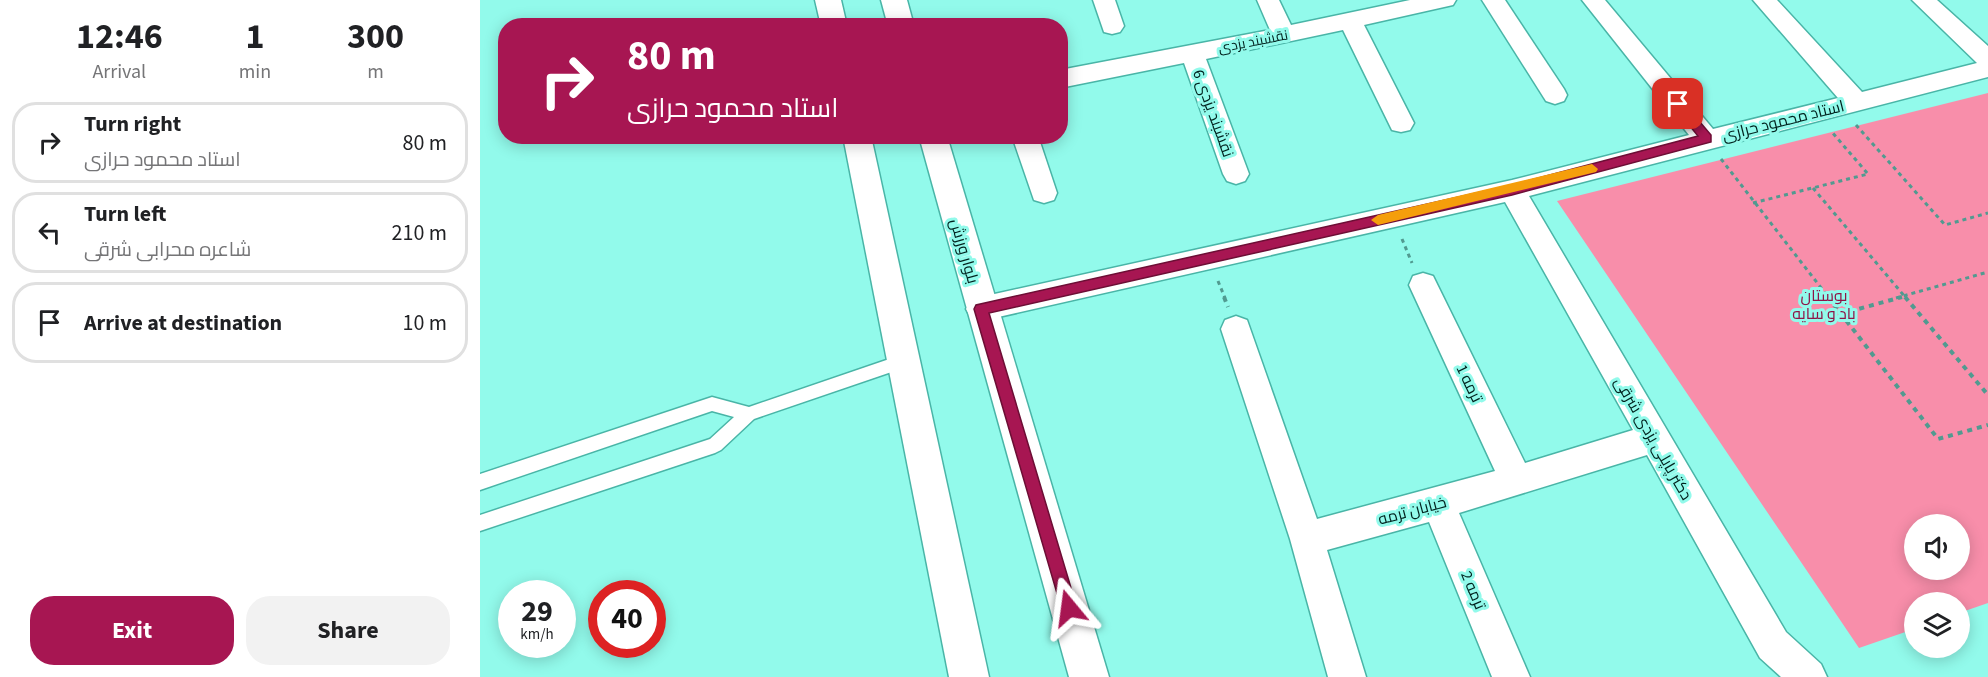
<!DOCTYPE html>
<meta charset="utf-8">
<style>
:root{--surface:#fff;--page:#f2f2f2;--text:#202124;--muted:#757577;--line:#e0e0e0;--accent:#a71652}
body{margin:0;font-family:"Source Sans 3",Cairo,sans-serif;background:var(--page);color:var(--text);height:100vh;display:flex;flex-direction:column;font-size:22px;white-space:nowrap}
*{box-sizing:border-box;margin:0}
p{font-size:20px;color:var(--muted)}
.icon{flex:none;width:33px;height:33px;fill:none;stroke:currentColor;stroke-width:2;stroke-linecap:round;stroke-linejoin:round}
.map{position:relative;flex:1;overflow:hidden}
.side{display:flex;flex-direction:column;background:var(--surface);width:480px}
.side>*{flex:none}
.hud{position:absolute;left:18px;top:18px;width:570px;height:126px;border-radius:24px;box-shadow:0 3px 15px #0003;background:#a71652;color:#fff;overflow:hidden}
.buttons{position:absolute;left:1424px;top:514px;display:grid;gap:12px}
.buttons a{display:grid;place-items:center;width:66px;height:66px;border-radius:50%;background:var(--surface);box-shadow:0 3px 15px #0003;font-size:30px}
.speed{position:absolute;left:18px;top:580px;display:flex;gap:12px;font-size:30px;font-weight:700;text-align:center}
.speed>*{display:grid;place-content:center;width:78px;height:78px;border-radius:50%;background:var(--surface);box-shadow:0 3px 15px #0003;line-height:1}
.speed small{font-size:15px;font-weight:400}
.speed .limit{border:9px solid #d22;background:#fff;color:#111}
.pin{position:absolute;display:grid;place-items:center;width:51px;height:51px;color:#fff;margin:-26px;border-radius:12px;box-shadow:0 3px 9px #0006}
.me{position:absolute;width:66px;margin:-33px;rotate:344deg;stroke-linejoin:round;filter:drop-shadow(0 0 4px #0008)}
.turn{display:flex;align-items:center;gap:21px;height:126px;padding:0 30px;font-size:27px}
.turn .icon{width:78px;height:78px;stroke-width:2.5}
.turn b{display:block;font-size:42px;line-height:51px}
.eta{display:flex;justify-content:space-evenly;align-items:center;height:102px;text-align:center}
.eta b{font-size:36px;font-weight:700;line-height:42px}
.button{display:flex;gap:12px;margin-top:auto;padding:12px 30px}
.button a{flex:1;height:69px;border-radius:24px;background:var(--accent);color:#fff;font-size:24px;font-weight:700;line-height:69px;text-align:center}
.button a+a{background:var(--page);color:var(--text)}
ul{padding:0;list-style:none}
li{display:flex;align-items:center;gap:18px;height:81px;margin:0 12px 9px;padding:0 18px;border:3px solid var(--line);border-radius:24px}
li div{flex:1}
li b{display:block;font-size:22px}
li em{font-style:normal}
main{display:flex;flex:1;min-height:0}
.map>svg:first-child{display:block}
.green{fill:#f88eaa;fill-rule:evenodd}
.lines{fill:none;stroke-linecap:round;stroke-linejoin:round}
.lane-casing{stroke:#49b5a7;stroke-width:3}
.street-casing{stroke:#49b5a7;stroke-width:3}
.secondary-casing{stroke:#49b5a7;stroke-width:3}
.path-far1{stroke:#519a90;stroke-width:3;stroke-dasharray:4 4;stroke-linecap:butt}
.path{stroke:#519a90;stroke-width:4;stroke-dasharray:5 5;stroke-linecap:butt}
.lane{fill:#fff;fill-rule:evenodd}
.street{fill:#fff;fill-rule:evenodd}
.secondary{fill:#fff;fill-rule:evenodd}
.route{fill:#a71652;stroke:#6d0e35;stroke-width:1.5}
.slow{fill:#f59e0b}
.labels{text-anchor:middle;stroke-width:6;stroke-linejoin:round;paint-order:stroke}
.far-street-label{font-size:14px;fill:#00211d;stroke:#92faeb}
.street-label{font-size:16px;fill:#00211d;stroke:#92faeb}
.park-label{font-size:16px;fill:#8f1446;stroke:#92faeb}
</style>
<main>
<section class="side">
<div class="eta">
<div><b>12:46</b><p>Arrival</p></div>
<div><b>1</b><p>min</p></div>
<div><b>300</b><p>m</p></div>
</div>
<ul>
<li><svg class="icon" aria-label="right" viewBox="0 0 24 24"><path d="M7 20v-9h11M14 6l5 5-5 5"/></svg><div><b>Turn right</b><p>استاد محمود حرازی</p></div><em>80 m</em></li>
<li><svg class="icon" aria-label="left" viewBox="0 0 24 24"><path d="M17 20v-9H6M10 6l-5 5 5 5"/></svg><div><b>Turn left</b><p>شاعره محرابی شرقی</p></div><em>210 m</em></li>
<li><svg class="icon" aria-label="arrive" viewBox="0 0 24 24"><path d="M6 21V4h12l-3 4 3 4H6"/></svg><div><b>Arrive at destination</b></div><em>10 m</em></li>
</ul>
<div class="button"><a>Exit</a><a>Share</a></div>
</section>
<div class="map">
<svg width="1508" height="677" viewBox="0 0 1508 677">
<rect width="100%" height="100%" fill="#92faeb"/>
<path class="green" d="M1508 93V603L1479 613V603H1434V629L1379 648 1077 201ZM1434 525H1479V570H1434Z"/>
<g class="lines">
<g class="lane-casing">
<polygon id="lane" points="424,354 429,356 432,361 429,366 274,419 241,450 235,453 0,531 0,515 230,439 254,417 232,411 0,490 0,474 232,397 269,407"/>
</g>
<g class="street-casing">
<g id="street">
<polygon points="613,0 635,0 644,26 640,32 632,34 624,32"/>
<polygon points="777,0 799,0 811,25 930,0 976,0 973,5 884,25 934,123 930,130 921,132 912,130 863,30 726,59 769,174 765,181 756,184 747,181 743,174 704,63 580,88 580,70 790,30"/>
<polygon points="1002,0 1025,0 1084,89 1087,95 1084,101 1075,104 1066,101"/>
<polygon points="1102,0 1125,0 1233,129 1358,98 1273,0 1297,0 1382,92 1497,63 1432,0 1457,0 1508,46 1508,77 1049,196 1306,632 1341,664 1347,677 1301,677 1280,658 1167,455 979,513 1050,677 1012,677 949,522 847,550 886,677 848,677 810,539 741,329 745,320 756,316 767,320 837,519 1015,471 929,285 933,276 943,273 953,276 1045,463 1153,430 1025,202 501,321 491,318 486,309 491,300 501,297 1032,180 1209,135"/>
<polygon points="532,136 558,136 577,193 574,200 564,203 554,200"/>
</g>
</g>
<g class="secondary-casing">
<g id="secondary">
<polygon points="335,0 361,0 367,26 341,26"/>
<polygon points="401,0 427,0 434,26 408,26"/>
<polygon points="363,136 391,136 509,677 469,677"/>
<polygon points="439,136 467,136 629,677 589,677"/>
</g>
</g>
<g class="path-far1">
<polyline points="1376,125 1465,225 1508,213"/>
<polyline points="1241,159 1349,298"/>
<polyline points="1333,188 1426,298"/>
<polyline points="1273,203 1388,174 1351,131"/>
<polyline points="922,239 932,263"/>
<polyline points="738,281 745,298"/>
<polyline points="1416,298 1508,272"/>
</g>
<g class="path">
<polyline points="744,297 748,307"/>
<polyline points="1348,297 1458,439 1508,425"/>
<polyline points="1425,297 1508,395"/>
<polyline points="1360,314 1422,297"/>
</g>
<use href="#lane" class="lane"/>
<use href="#street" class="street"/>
<use href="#secondary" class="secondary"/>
</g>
<polygon class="route" points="1198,100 1202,101 1231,135 1231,142 1032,195 509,313 597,608 594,614 589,616 583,614 494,309 496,305 1032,185 1218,136 1192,104"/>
<polygon class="slow" points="1112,164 1118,169 1116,172 898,225 891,220 898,215"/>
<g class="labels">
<g class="far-street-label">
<text transform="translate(773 41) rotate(-11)" y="5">نقشبند یزدی</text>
</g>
<g class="street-label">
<text transform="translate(734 113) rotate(70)" y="6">نقشبند یزدی 6</text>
<text transform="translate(1303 120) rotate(-14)" y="6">استاد محمود حرازی</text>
<text transform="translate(485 251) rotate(74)" y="6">بلوار ورزش</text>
<text transform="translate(990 383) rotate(64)" y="6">ترمه 1</text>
<text transform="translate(1174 438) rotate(60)" y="6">دکتر پاپلی یزدی شرقی</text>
<text transform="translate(932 510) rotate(-15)" y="6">خیابان ترمه</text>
<text transform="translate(994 590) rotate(67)" y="6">ترمه 2</text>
</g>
<g class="park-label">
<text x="1344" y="301">بوستان<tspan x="1344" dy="18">باد و سایه</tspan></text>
</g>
</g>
</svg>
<div class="buttons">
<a><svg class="icon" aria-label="sound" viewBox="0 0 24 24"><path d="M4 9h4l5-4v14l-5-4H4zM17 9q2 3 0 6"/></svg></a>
<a><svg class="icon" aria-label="layers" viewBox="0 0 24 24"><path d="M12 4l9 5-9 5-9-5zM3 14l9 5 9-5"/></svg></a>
</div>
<div class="speed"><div>29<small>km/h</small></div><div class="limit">40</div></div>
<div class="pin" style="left:1198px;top:104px;background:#d93025"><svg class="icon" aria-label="arrive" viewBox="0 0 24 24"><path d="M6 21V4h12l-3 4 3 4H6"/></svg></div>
<svg class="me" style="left:589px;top:608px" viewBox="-20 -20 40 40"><path d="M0-17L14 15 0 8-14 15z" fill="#a71652" stroke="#fff" stroke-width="4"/></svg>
<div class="hud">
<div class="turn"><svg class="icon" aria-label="right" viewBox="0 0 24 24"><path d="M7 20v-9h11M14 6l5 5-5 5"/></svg><div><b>80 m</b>استاد محمود حرازی</div></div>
</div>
</div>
</main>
